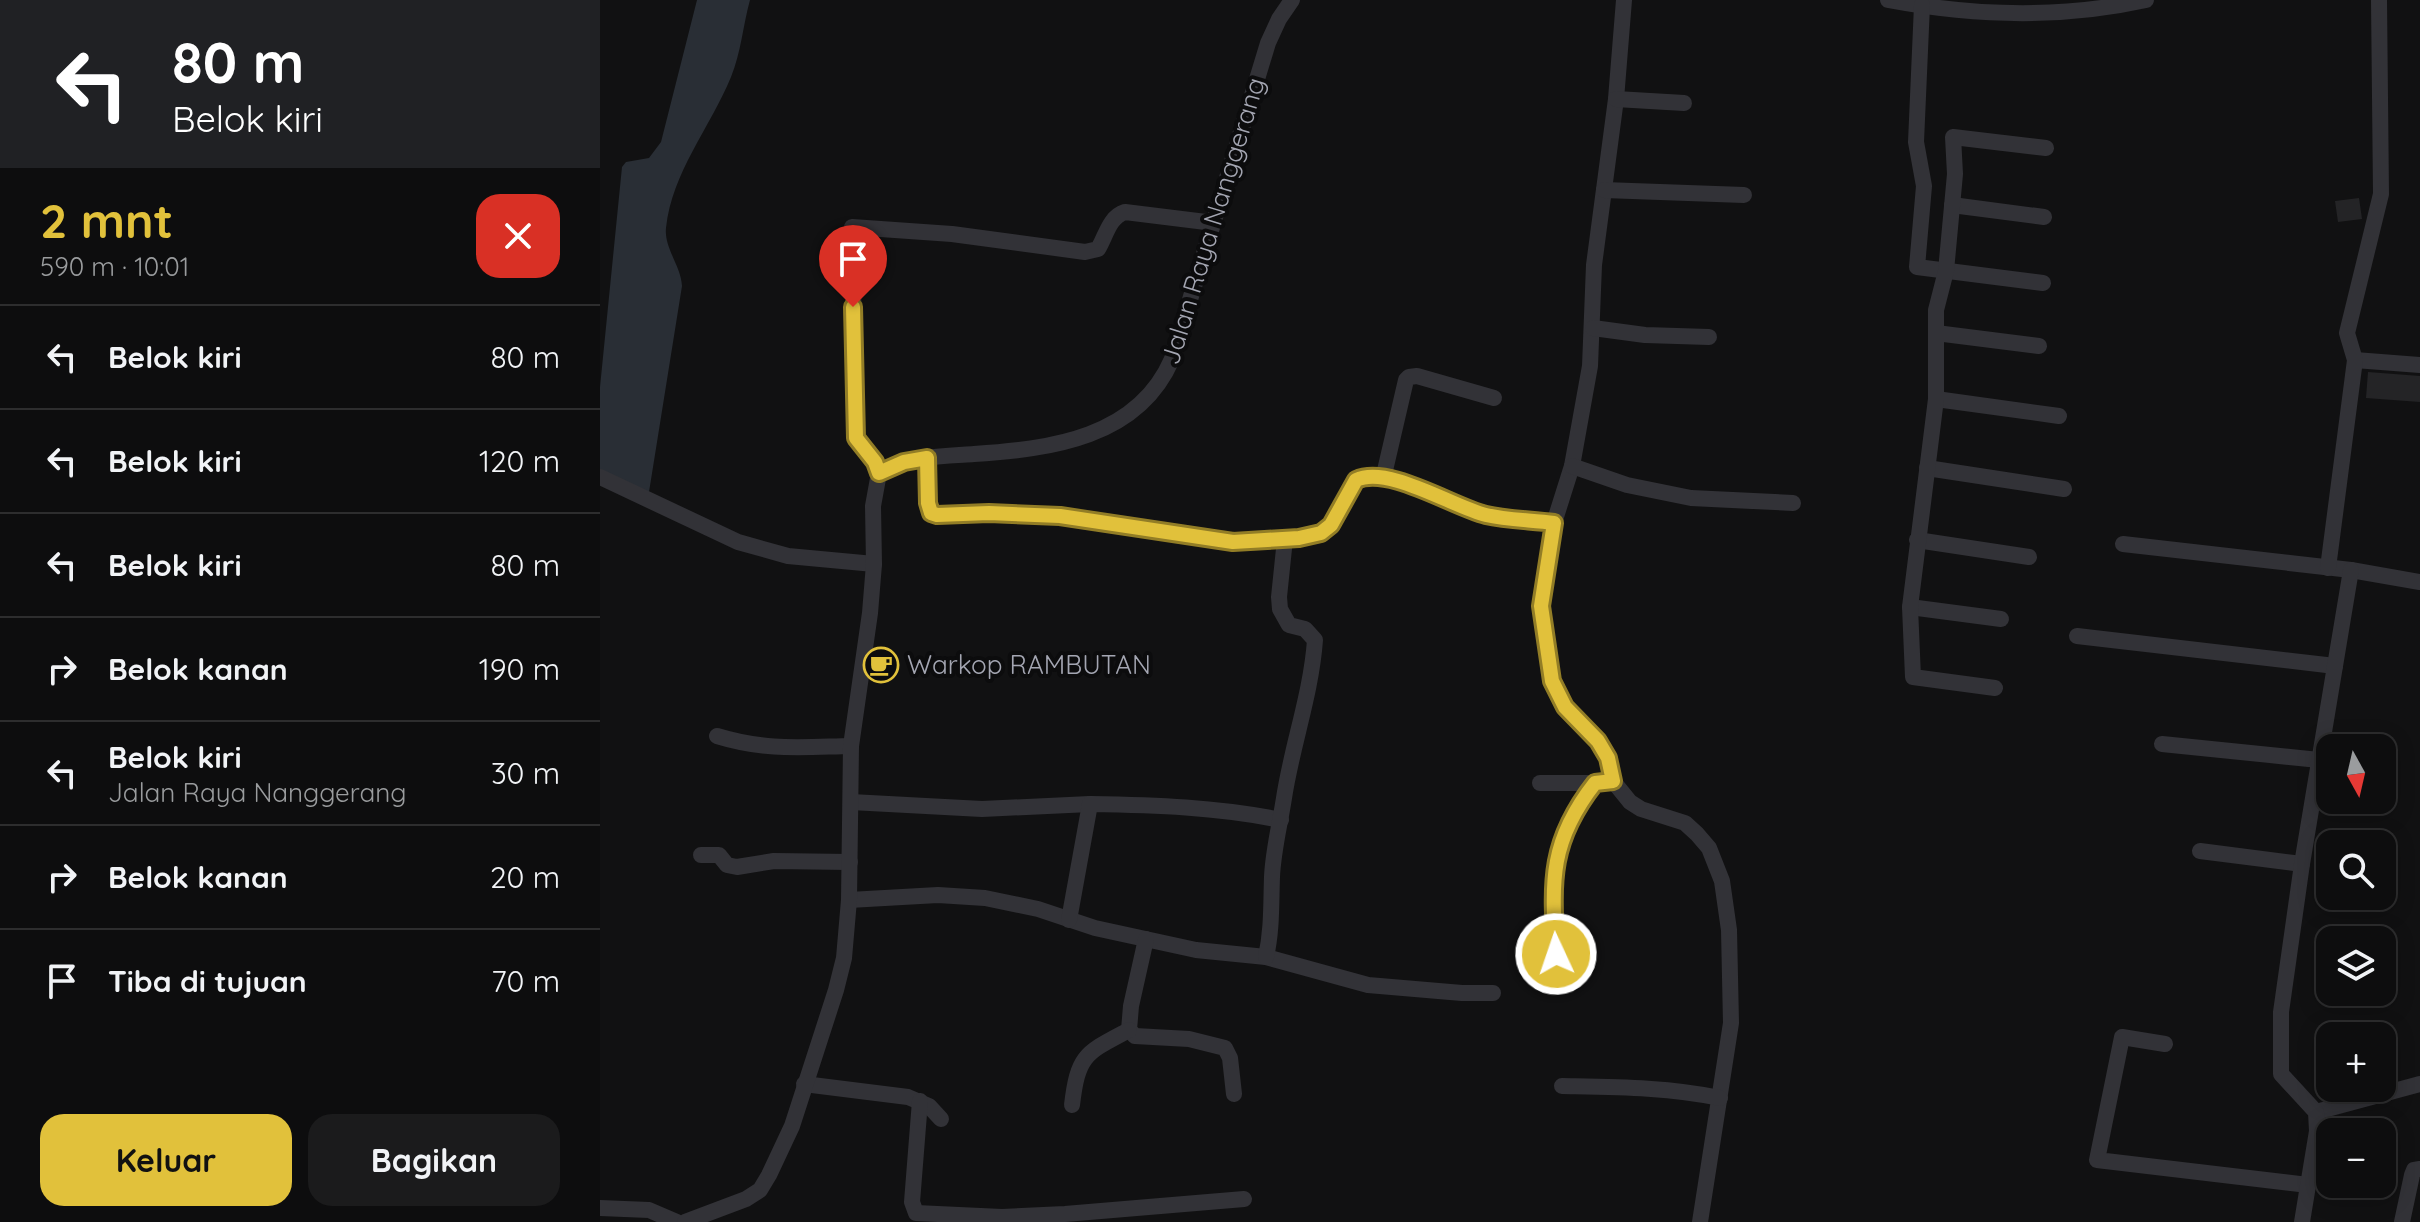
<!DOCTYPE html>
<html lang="id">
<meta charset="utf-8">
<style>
:root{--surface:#0d0d0e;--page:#1b1b1c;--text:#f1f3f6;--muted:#9a9c9e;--line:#2d2d2e;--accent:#e1c13b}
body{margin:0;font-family:Quicksand,sans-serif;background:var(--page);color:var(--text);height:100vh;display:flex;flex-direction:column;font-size:30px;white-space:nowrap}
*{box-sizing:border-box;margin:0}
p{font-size:26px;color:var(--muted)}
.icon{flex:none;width:44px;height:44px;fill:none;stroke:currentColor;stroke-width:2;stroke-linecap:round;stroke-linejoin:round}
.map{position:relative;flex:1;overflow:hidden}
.details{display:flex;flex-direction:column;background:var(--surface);width:600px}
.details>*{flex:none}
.top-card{background:#202124;color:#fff;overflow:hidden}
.needle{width:52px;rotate:172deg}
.tools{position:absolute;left:1716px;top:734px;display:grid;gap:16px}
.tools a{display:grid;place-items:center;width:80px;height:80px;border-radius:16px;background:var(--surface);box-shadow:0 4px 20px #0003,0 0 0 2px var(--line);font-size:40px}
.pin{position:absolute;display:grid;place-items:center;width:68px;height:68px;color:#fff;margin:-82px -34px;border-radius:50% 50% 50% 0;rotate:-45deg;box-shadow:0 0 8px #0007}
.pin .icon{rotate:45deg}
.me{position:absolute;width:88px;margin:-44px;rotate:357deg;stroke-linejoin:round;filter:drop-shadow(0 0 6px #0008)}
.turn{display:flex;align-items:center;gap:28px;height:168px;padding:0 40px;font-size:36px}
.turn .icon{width:104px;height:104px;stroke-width:2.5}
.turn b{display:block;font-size:56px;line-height:68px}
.round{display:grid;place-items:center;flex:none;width:84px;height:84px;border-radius:24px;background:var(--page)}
.head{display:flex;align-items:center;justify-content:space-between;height:136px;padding:0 40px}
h1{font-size:48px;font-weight:700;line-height:60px;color:var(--accent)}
.primary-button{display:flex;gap:16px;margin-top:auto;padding:16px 40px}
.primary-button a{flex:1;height:92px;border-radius:24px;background:var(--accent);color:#111;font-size:32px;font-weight:700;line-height:92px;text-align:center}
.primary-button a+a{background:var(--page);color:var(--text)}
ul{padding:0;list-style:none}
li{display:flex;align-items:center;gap:24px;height:104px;padding:0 40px;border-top:2px solid var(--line)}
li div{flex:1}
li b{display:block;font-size:30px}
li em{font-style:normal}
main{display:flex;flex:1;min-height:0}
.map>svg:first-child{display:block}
.water{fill:#292e35}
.building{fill:#242426}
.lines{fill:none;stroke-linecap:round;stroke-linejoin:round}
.minor{stroke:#323237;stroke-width:16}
.route-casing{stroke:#927d26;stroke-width:20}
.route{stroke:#e1c13b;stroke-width:14}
.labels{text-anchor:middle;stroke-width:8;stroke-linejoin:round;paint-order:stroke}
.street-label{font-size:26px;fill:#a4a6b2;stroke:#0c0c0d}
.poi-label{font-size:26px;fill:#a4a6b2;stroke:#0c0c0d;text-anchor:start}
</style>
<main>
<section class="details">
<div class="top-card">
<div class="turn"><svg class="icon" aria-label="left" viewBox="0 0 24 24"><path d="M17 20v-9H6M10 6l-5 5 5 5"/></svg><div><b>80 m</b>Belok kiri</div></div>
</div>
<div class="head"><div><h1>2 mnt</h1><p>590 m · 10:01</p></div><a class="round" style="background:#d93025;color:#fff"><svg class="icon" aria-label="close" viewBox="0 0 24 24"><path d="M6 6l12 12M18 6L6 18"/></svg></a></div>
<ul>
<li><svg class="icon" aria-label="left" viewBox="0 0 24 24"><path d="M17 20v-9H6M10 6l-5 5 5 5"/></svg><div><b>Belok kiri</b></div><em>80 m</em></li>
<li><svg class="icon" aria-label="left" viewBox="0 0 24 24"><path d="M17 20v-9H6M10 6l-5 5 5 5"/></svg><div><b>Belok kiri</b></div><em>120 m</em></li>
<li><svg class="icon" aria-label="left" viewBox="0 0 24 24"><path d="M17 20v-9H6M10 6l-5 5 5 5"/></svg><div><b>Belok kiri</b></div><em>80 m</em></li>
<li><svg class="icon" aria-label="right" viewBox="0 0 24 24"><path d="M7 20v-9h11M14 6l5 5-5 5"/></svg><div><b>Belok kanan</b></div><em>190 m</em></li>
<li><svg class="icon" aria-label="left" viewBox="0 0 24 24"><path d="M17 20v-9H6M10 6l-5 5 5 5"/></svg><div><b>Belok kiri</b><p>Jalan Raya Nanggerang</p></div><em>30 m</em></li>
<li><svg class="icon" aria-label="right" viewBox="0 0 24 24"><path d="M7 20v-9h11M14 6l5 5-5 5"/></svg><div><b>Belok kanan</b></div><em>20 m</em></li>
<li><svg class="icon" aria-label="arrive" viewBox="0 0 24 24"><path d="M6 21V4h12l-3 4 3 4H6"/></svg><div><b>Tiba di tujuan</b></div><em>70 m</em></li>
</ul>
<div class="primary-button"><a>Keluar</a><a>Bagikan</a></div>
</section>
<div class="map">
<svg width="1820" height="1222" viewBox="0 0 1820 1222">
<rect width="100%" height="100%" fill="#111112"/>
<path class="water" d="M97 0H150C143 25 141 53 131 77 110 128 72 172 66 228 64 248 81 266 82 286L49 492 0 470V387L22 167 26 162 49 158 61 142Z"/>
<g class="building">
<polygon points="1759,198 1762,219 1738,222 1735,201"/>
<polygon points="1768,372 1820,376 1820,402 1766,398"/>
</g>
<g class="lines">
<g class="minor">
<polyline points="1024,0 1016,99 994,265 990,366 972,466 954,523 941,606 952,681 965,707 998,741 1008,758 1013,781 1030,802 1041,809 1085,823 1097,834 1109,848 1122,881 1129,930 1131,1023 1100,1222"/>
<path d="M1288 0C1373 16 1461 19 1546 0"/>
<polyline points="1322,5 1316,142 1324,186 1317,267 1443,283"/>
<polyline points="1016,99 1084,103"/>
<polyline points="1004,190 1144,195"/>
<polyline points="1352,205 1444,217"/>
<polyline points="993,328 1045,335 1109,337"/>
<polyline points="1336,333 1439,346"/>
<polyline points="1755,360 1820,365"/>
<polyline points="1336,399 1459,416"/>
<path d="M327 458 328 503 331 513 337 515 389 513 460 516 633 542 699 538 721 533 731 525 756 480C788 465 853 507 886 515 908 520 932 520 954 523"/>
<polyline points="972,466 1027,485 1091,498 1193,503"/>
<polyline points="1327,468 1464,489"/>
<path d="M279 473 275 462 256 438 252 227 352 234 485 252 498 249C506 236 509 217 525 212L614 223"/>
<polyline points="0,477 138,542 188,556 274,564"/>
<polyline points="783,479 806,380 809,377 817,376 894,398"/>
<polyline points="1317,540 1429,557"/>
<polyline points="1523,544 1751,570 1820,582"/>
<polyline points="1728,568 1755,360 1747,333 1781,194 1779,0"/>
<polyline points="1310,607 1401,619"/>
<polyline points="1477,636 1735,666"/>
<polyline points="1395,688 1313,677 1310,607 1336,399 1336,310 1346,271 1355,174 1353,137 1446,148"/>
<path d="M117 736C166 751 201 747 251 746"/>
<polyline points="1562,744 1719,760"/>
<polyline points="940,783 1000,783"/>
<polyline points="251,802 382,809 490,804"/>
<polyline points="1600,851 1702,864"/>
<polyline points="101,855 119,855 127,865 137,867 174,861 250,862"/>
<polyline points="249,900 338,895 385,898 438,909 495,928 596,950 666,957 768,985 862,993 893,993"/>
<path d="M469 920 490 804C555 805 617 807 681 820"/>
<polyline points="546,939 531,1006 529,1030 535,1036 589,1039 625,1048 630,1058 634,1094"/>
<path d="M956 954C952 883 948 843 995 783"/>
<path d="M666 957C672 930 671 905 672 877 673 851 680 824 684 798 692 745 711 695 715 640L705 629 689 625 680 609 679 597 685 539"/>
<polyline points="1565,1044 1522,1037 1497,1160 1708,1185"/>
<polyline points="204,1084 308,1097 329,1106 341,1119"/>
<path d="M962 1086C1015 1087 1068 1087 1120 1098"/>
<polyline points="320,1101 312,1202 316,1213 402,1217 465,1214 644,1199"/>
<path d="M472 1105C478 1054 486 1053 529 1030"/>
<polyline points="1716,1112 1820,1084"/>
<polyline points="0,1208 49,1210 77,1222"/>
<path d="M85 1222 146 1199 160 1190 169 1175 192 1126 236 990 244 958 249 900 251 746 270 613 274 564 273 506 279 473C306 456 343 456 374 454 451 449 538 438 572 359L668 43 679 19 692 0"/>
<polyline points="1702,1222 1717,1131 1716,1112 1681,1074 1681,1012 1702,864 1751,570"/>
<polyline points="1802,1222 1812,1175 1814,1170 1820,1169"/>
</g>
</g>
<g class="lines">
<g class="route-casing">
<path id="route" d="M253 307 256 438 275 462 279 473 304 462 327 458 328 503 331 513 337 515 389 513 460 516 633 542 699 538 721 533 731 525 756 480C789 465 853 507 886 515 908 520 932 520 954 523L941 606 952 681 965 707 998 741 1008 758 1013 781 995 783C948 843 952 883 956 954"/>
</g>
<use href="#route" class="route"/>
</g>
<defs>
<g id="cafe-ring" transform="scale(1.8)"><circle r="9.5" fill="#0c0c0d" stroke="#e1c13b" stroke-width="1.5"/><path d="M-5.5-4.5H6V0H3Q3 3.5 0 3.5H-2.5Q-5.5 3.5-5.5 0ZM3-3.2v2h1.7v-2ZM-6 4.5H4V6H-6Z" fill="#e1c13b"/></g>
</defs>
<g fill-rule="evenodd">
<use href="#cafe-ring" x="281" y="665"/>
</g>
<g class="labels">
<g class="street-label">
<text transform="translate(613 221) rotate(-73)" y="9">Jalan Raya Nanggerang</text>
</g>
<g class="poi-label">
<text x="307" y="674">Warkop RAMBUTAN</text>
</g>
</g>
</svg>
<div class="tools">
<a><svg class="needle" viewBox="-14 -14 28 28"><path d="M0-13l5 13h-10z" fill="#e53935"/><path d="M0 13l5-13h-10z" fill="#9a9c9e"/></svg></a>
<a><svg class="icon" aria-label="search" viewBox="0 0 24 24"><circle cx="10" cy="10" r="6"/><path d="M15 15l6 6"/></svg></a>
<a><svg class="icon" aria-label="layers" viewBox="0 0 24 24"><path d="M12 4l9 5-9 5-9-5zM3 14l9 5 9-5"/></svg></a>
<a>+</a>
<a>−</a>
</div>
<div class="pin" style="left:253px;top:307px;background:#d93025"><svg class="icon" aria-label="arrive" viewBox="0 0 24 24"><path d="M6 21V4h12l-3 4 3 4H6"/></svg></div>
<svg class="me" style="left:956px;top:954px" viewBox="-20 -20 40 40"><circle r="17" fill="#e1c13b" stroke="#fff" stroke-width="3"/><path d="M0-11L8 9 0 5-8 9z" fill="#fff"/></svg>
</div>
</main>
